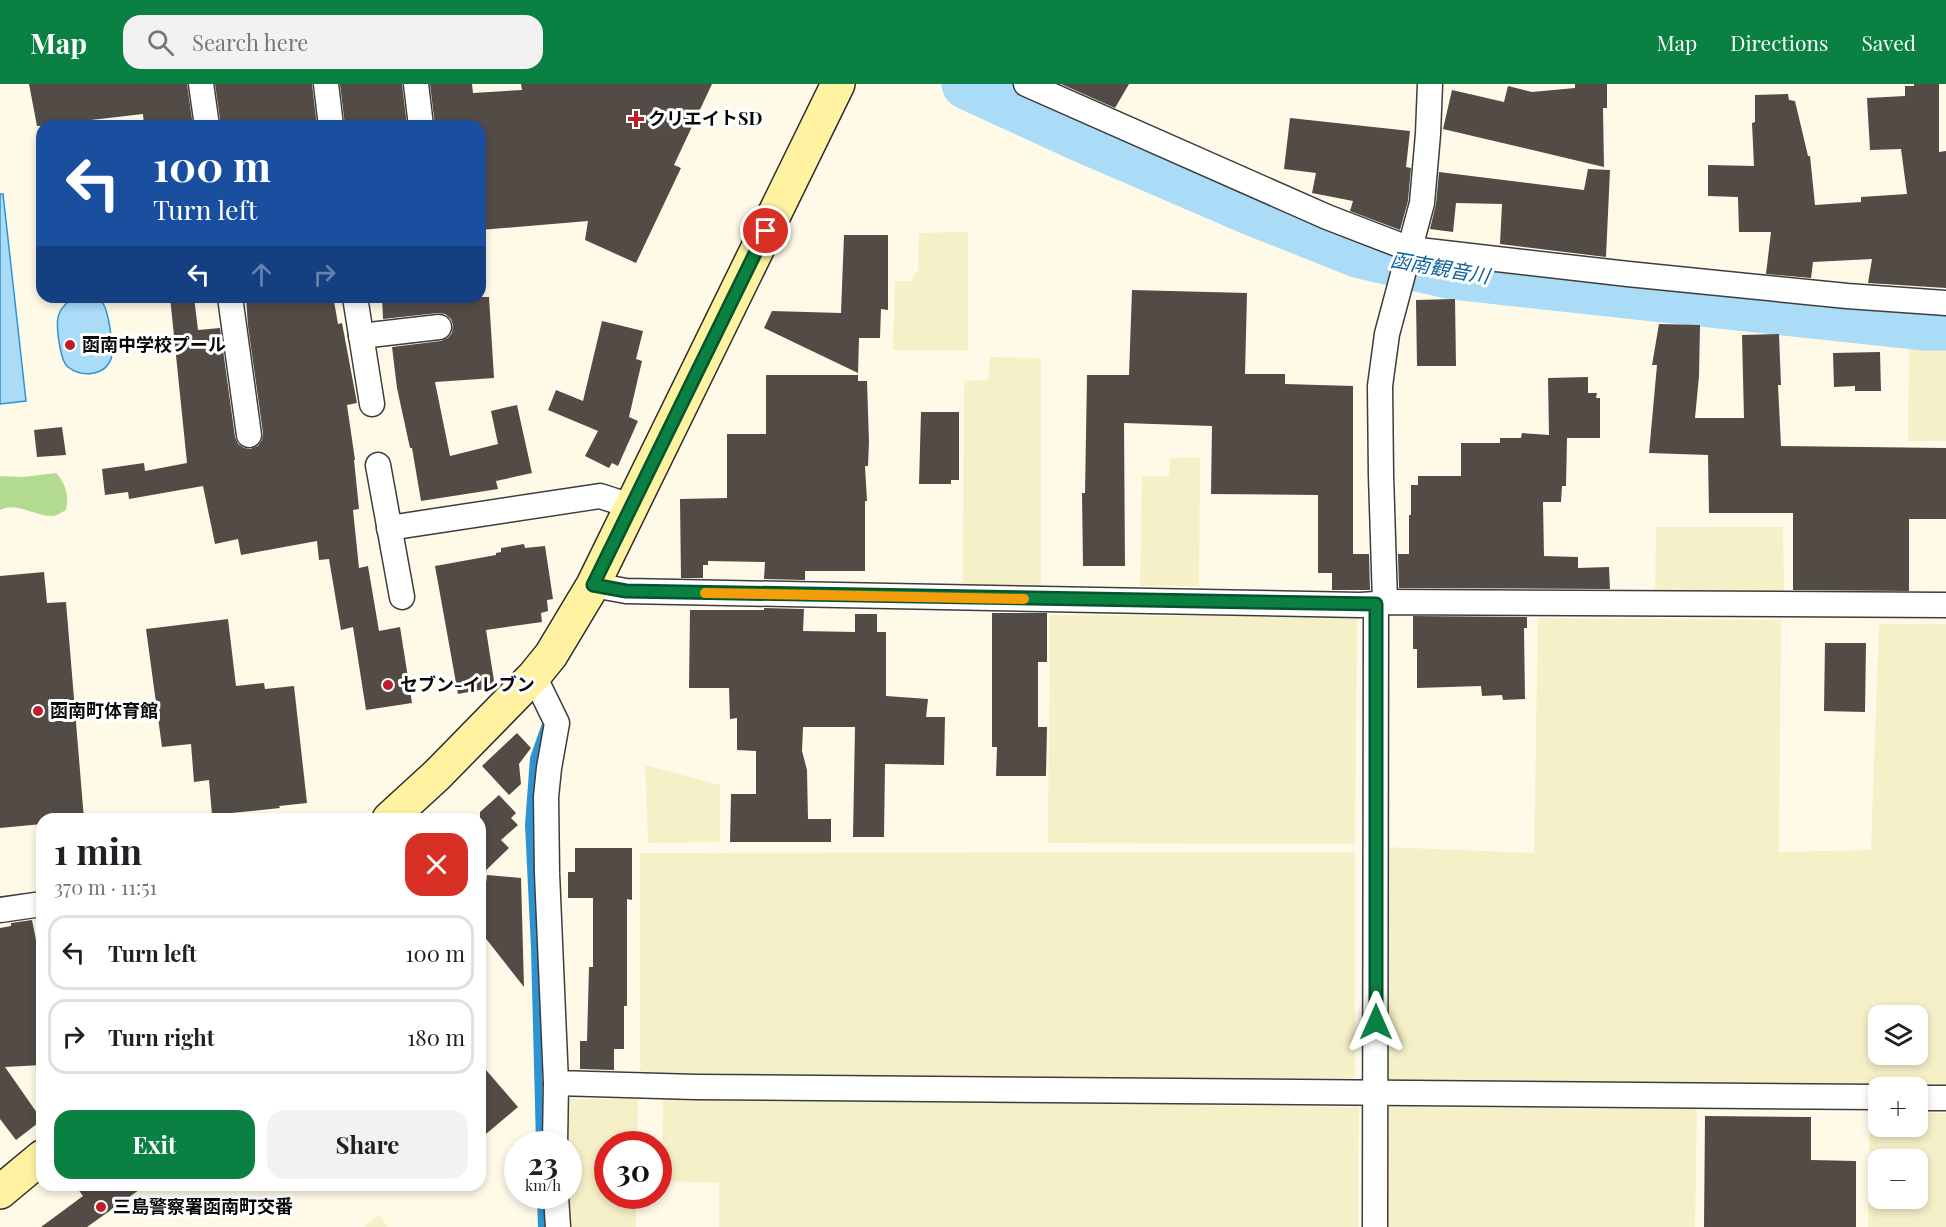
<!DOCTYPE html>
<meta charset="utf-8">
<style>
:root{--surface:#fff;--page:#f2f2f2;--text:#202124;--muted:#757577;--line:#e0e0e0;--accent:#0b8043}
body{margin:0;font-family:"Playfair Display","Noto Sans JP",serif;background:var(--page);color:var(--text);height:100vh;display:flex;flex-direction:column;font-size:22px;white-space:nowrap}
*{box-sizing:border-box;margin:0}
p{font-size:20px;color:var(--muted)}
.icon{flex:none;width:33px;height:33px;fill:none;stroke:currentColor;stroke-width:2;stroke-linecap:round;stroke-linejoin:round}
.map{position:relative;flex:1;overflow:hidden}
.drawer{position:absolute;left:36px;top:729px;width:450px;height:378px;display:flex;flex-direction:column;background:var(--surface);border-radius:18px;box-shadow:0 3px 9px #0003}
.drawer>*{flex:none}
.top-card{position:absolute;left:36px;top:36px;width:450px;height:183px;border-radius:18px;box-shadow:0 3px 9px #0003;background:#1a4fa0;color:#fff;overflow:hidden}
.fabs{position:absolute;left:1868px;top:921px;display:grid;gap:12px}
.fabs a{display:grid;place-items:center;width:60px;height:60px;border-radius:12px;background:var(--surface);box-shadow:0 3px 9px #0003;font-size:30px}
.speed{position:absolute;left:504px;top:1047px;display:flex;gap:12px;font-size:30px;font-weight:700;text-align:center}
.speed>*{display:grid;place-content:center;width:78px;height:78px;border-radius:50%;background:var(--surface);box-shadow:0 3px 9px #0003;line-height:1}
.speed small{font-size:15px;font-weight:400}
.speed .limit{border:9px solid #d22;background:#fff;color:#111}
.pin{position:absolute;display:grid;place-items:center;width:51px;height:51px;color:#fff;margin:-26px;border:3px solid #fff;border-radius:50%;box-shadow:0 2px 6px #0007}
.me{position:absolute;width:66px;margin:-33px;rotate:0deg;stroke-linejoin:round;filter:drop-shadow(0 0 4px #0008)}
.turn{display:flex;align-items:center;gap:21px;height:126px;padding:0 18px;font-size:27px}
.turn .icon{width:78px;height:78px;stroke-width:2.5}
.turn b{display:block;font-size:42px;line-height:51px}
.lanes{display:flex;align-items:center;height:57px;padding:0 18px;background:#0003;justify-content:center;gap:30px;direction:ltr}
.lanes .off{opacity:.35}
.round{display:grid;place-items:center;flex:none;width:63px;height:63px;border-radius:18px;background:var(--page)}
.overview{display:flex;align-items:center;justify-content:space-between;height:102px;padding:0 18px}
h1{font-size:36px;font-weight:700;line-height:45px}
.button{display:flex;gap:12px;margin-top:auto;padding:12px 18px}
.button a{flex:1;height:69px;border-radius:18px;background:var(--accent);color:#fff;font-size:24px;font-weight:700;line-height:69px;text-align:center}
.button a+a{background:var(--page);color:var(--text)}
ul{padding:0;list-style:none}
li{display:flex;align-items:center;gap:18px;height:75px;margin:0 12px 9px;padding:0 6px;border:3px solid var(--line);border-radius:18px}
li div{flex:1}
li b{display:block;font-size:22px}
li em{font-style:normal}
header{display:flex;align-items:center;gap:36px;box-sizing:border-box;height:84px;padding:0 30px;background:var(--accent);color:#fff}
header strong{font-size:28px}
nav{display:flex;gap:33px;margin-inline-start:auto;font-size:21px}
.search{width:420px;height:54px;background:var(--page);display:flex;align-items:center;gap:15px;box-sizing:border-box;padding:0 21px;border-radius:18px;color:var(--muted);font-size:22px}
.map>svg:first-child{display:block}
.farmland{fill:#f5f0c7;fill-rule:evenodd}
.forest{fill:#b3db8f}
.water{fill:#aadcf8;stroke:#2e93d2;stroke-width:1.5}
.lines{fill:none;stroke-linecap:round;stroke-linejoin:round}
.stream{stroke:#2e93d2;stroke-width:8}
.river{stroke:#aadcf8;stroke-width:51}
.building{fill:#534b46}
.street-casing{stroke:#3d3d3d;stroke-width:27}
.secondary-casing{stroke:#2c2c2c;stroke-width:36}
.street{stroke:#fff;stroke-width:24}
.secondary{stroke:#fff3a2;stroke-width:33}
.route-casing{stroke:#07532c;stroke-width:15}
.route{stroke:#0b8043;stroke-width:10}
.slow{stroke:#f59e0b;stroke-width:10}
.poi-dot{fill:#be1e29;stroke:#fff;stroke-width:2}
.labels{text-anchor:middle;stroke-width:6;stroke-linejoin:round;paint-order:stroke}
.poi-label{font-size:18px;font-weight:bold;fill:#0a0a0a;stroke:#fff;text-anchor:start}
.water-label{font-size:20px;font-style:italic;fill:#10639f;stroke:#fff}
</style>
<header>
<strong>Map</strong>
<div class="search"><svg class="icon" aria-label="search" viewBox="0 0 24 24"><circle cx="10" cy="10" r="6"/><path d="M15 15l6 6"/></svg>Search here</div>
<nav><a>Map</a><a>Directions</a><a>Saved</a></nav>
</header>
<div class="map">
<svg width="1946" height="1143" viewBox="0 0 1946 1143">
<rect width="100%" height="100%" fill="#fffae7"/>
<g class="farmland">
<polygon points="968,148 968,266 893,266 895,197 911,197 918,186 919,149"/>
<polygon points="1909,265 1946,265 1946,357 1908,357"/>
<polygon points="990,273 1041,274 1041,504 963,504 964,297 988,296"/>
<polygon points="1170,374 1200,374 1199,502 1140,502 1142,392 1169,392"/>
<polygon points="1656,443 1783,443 1784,515 1655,513"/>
<polygon points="1050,531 1357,533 1355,760 1048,759"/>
<path d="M1538 534 1781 536 1779 768 1871 766 1879 540H1946V1003L1385 1001V763L1534 769ZM1878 932H1917V970H1878Z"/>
<polygon points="645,681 720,701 720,758 648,759"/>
<polygon points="1355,768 1355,994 640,996 640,769"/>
<polygon points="567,1015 638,1015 637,1060 608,1060 608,1112 636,1112 636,1143 566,1143 566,1112 568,1112"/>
<polygon points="663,1015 1359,1023 1358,1143 719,1143 719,1099 662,1097"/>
<polygon points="1386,1023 1697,1025 1695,1143 1385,1143"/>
<path d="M1870 1029H1878V1042H1917V1029H1946V1143H1868ZM1878 1076H1917V1114H1878Z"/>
<polygon points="379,1131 388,1143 364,1143"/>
</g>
<path class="forest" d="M56 389C66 400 69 411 66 426 62 428 57 432 53 432 35 433 17 417 0 426V392L23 393Z"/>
<g class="water">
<polygon points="0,110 3,110 26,317 0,320"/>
<path d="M75 213C83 213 94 211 101 217 109 224 114 266 111 275 104 293 81 293 68 283 60 277 55 239 59 230 62 222 68 218 75 213Z"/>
</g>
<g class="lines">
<g class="stream">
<polyline points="540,1060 535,864 529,741 534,674 546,640"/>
<polyline points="541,1112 542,1143"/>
</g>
<polyline class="river" points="967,0 1078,51 1252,126 1360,169 1452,190 1923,241 1946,241"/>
</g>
<g class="building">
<polygon points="29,0 187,0 193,42 144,42 143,30 82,37 83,42 37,42"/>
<polygon points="215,0 312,0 317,42 221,42"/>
<polygon points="340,0 402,0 407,42 345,42"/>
<polygon points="430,0 472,0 473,9 522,6 521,0 712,0 674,81 681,84 636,179 585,156 588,137 480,146 480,42 435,42"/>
<polygon points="1061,0 1129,0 1115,24"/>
<polygon points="1575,0 1607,0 1607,24 1603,24 1604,83 1443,45 1452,6 1504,18 1508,2 1532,8 1575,4"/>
<polygon points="1914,0 1939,0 1939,68 1946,67 1946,204 1868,199 1872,175 1813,178 1811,194 1766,190 1771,148 1739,148 1738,113 1708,112 1708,81 1754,82 1752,39 1755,38 1755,11 1788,10 1789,16 1795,17 1808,72 1810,72 1815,121 1861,118 1861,113 1907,110 1901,65 1870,66 1867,14 1905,12 1905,2 1914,2"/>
<polygon points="1290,34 1410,47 1406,83 1411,84 1408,117 1400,146 1350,127 1353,117 1312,109 1316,89 1284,85"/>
<polygon points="1588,85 1610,86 1606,173 1500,160 1502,120 1456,119 1453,148 1430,145 1436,120 1439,88 1584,106"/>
<polygon points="844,151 888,151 888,226 881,225 880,254 859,254 858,289 764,244 772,227 841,229"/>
<polygon points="1132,206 1247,209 1245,290 1285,290 1285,300 1353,302 1353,470 1369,470 1370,506 1332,506 1332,489 1318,489 1318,411 1211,410 1212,342 1124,339 1125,482 1083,482 1082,409 1085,409 1087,291 1129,291"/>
<polygon points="170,213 194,213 198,246 220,244 235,353 238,360 244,364 250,365 258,362 262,356 263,349 248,242 246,213 324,213 324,219 334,217 338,240 342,239 357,319 347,321 355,376 354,376 359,425 353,426 359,484 368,482 379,547 400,543 412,619 366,626 353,543 341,546 329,475 319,476 317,457 241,471 238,455 215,460 203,402 129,415 128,408 105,411 102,385 144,379 145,387 187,379"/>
<polygon points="382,213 489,213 494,294 435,298 450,372 498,360 491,327 517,321 532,389 496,397 498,405 421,417 412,364 410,364 397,304 392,263 441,257 448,254 452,249 453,241 451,235 445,230 438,229 383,235"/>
<polygon points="1455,215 1456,282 1417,282 1416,216"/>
<polygon points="602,237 643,247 636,275 642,277 629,333 638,337 618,382 612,379 609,384 585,372 598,347 548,326 556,306 583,317"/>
<polygon points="1659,240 1700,241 1699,292 1695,334 1744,334 1742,251 1779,250 1781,301 1778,301 1781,362 1946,364 1946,435 1909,435 1909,507 1793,506 1793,429 1709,429 1708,371 1649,369 1657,281 1652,281"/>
<polygon points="1880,268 1881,307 1855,307 1855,302 1834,303 1833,269"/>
<polygon points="766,291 858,291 858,297 867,297 869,358 868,382 865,382 867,417 865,417 865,487 805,487 805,496 764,495 765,478 708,477 708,481 703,481 703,494 681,494 680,415 727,414 727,350 766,350"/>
<polygon points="1588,293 1588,309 1597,309 1596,314 1600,314 1600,354 1567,354 1566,402 1562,402 1561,418 1543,418 1544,472 1578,473 1578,484 1609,483 1610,505 1399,504 1398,470 1409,470 1409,431 1411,431 1411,401 1418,401 1418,392 1461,392 1461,359 1500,359 1500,354 1521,354 1522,349 1549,351 1548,294"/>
<polygon points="921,328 959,328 959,396 951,396 951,400 919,400"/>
<polygon points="62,343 66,371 37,373 34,346"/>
<polygon points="524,460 525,464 545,462 553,515 547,516 548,527 541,529 542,538 486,546 495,603 458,610 435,482 496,471 496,469 501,468 501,464"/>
<polygon points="44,488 47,519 66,518 84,735 42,735 42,740 0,744 0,492"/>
<polygon points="764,524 804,525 803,547 855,548 855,530 877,530 877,548 886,548 886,612 928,615 926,633 945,633 944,681 885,680 884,753 853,753 855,643 803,643 802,667 807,686 808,735 831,735 831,758 730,758 731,710 756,710 756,667 737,666 737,634 730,635 729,604 689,604 690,526 764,526"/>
<polygon points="992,529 1047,529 1047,578 1038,578 1038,643 1047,643 1046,692 996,692 997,663 992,663"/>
<polygon points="1413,532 1527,533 1527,544 1524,544 1525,615 1503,616 1502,611 1482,612 1481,602 1417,604 1417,565 1413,565"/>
<polygon points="228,535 236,602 264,599 265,605 294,602 307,719 279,722 280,724 212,731 209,696 194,698 191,660 162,663 146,545"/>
<polygon points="1825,559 1866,559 1865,628 1824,627"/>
<polygon points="517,649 531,664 519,680 521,700 509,711 482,682"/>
<polygon points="499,711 516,729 511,734 518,741 501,756 509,764 480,792 480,728"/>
<polygon points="575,764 632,764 632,816 627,815 627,922 624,922 624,965 614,965 614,986 580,985 580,957 587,957 589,883 593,883 593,814 568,814 568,788 575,788"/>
<polygon points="487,791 521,794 524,903 480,847"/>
<polygon points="32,836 36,856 42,855 42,981 5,983 42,1036 16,1056 0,1035 0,844 11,842 11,839"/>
<polygon points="480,979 518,1023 480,1055"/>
<polygon points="1705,1032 1811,1033 1811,1076 1856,1077 1856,1143 1704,1143"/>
<polygon points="75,1101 146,1101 87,1143 41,1143 83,1112"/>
</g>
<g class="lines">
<g class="street-casing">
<g id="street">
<polyline points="201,0 207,42"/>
<polyline points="326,0 331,42"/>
<polyline points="416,0 421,42"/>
<polyline points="1026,0 1327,133 1410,165 1628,190 1847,212 1946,219"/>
<polyline points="230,213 249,351"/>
<polyline points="355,213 372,320"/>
<polyline points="361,252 439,243"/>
<polyline points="378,381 402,513"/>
<polyline points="389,444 600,412 631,422"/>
<polyline points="593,501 626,507 1360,521 1376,520 1385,518 1946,521"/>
<polyline points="1385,518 1381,391 1380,302 1387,250 1422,119 1428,50 1430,0"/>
<polyline points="534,592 557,639 549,684 546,713 547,789 556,999 696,1003 1878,1013"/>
<polyline points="0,826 42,820"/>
<polyline points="1917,1014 1946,1014"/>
<polyline points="555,1060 556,999"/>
<polyline points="556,1112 558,1143"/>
<polyline points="1375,1143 1376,520"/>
</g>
</g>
<g class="secondary-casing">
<g id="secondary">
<polyline points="389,735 437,691 534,592 551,571 593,501 838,0"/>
<polyline points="0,1108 42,1073"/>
</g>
</g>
<use href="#street" class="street"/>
<use href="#secondary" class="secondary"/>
</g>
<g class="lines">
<g class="route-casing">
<polyline id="route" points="766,147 593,501 626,507 1376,520 1376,938"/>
</g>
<use href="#route" class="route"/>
<polyline class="slow" points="705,509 1024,515"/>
</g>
<g class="poi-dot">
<path d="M633 26h6v6h6v6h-6v6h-6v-6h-6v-6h6z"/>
<circle cx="70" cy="261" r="6"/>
<circle cx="388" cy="601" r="6"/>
<circle cx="38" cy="627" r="6"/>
<circle cx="101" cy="1123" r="6"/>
</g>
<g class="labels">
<g class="poi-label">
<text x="648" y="41">クリエイトSD</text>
<text x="82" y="267">函南中学校プール</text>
<text x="400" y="607">セブン-イレブン</text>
<text x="50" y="633">函南町体育館</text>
<text x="113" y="1129">三島警察署函南町交番</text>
</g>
<g class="water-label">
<text transform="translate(1440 184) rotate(10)" y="7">函南観音川</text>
</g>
</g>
</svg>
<div class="fabs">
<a><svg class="icon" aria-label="layers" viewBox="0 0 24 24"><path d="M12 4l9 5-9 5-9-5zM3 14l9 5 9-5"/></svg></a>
<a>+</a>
<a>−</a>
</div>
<div class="speed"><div>23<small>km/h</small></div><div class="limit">30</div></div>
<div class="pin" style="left:766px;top:147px;background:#d93025"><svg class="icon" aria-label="arrive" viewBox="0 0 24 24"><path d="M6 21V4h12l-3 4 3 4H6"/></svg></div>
<svg class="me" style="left:1376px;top:938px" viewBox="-20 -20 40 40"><path d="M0-17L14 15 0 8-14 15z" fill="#0b8043" stroke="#fff" stroke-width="4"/></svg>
<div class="top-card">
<div class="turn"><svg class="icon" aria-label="left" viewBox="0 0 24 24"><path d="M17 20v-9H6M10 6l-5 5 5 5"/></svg><div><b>100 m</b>Turn left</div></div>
<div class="lanes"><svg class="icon" aria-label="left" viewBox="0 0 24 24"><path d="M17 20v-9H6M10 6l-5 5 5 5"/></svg><svg class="icon off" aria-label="ahead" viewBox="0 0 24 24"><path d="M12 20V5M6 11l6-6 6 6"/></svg><svg class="icon off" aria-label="right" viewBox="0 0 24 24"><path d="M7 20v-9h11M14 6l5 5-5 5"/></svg></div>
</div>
<section class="drawer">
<div class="overview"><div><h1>1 min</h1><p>370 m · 11:51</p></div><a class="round" style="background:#d93025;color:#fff"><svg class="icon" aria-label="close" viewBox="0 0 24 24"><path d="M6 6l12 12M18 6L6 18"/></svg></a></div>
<ul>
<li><svg class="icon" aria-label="left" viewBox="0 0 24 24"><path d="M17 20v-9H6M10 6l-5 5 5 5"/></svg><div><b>Turn left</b></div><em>100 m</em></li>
<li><svg class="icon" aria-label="right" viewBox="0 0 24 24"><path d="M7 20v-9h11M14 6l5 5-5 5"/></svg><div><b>Turn right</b></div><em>180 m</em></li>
</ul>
<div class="button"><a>Exit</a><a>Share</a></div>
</section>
</div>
